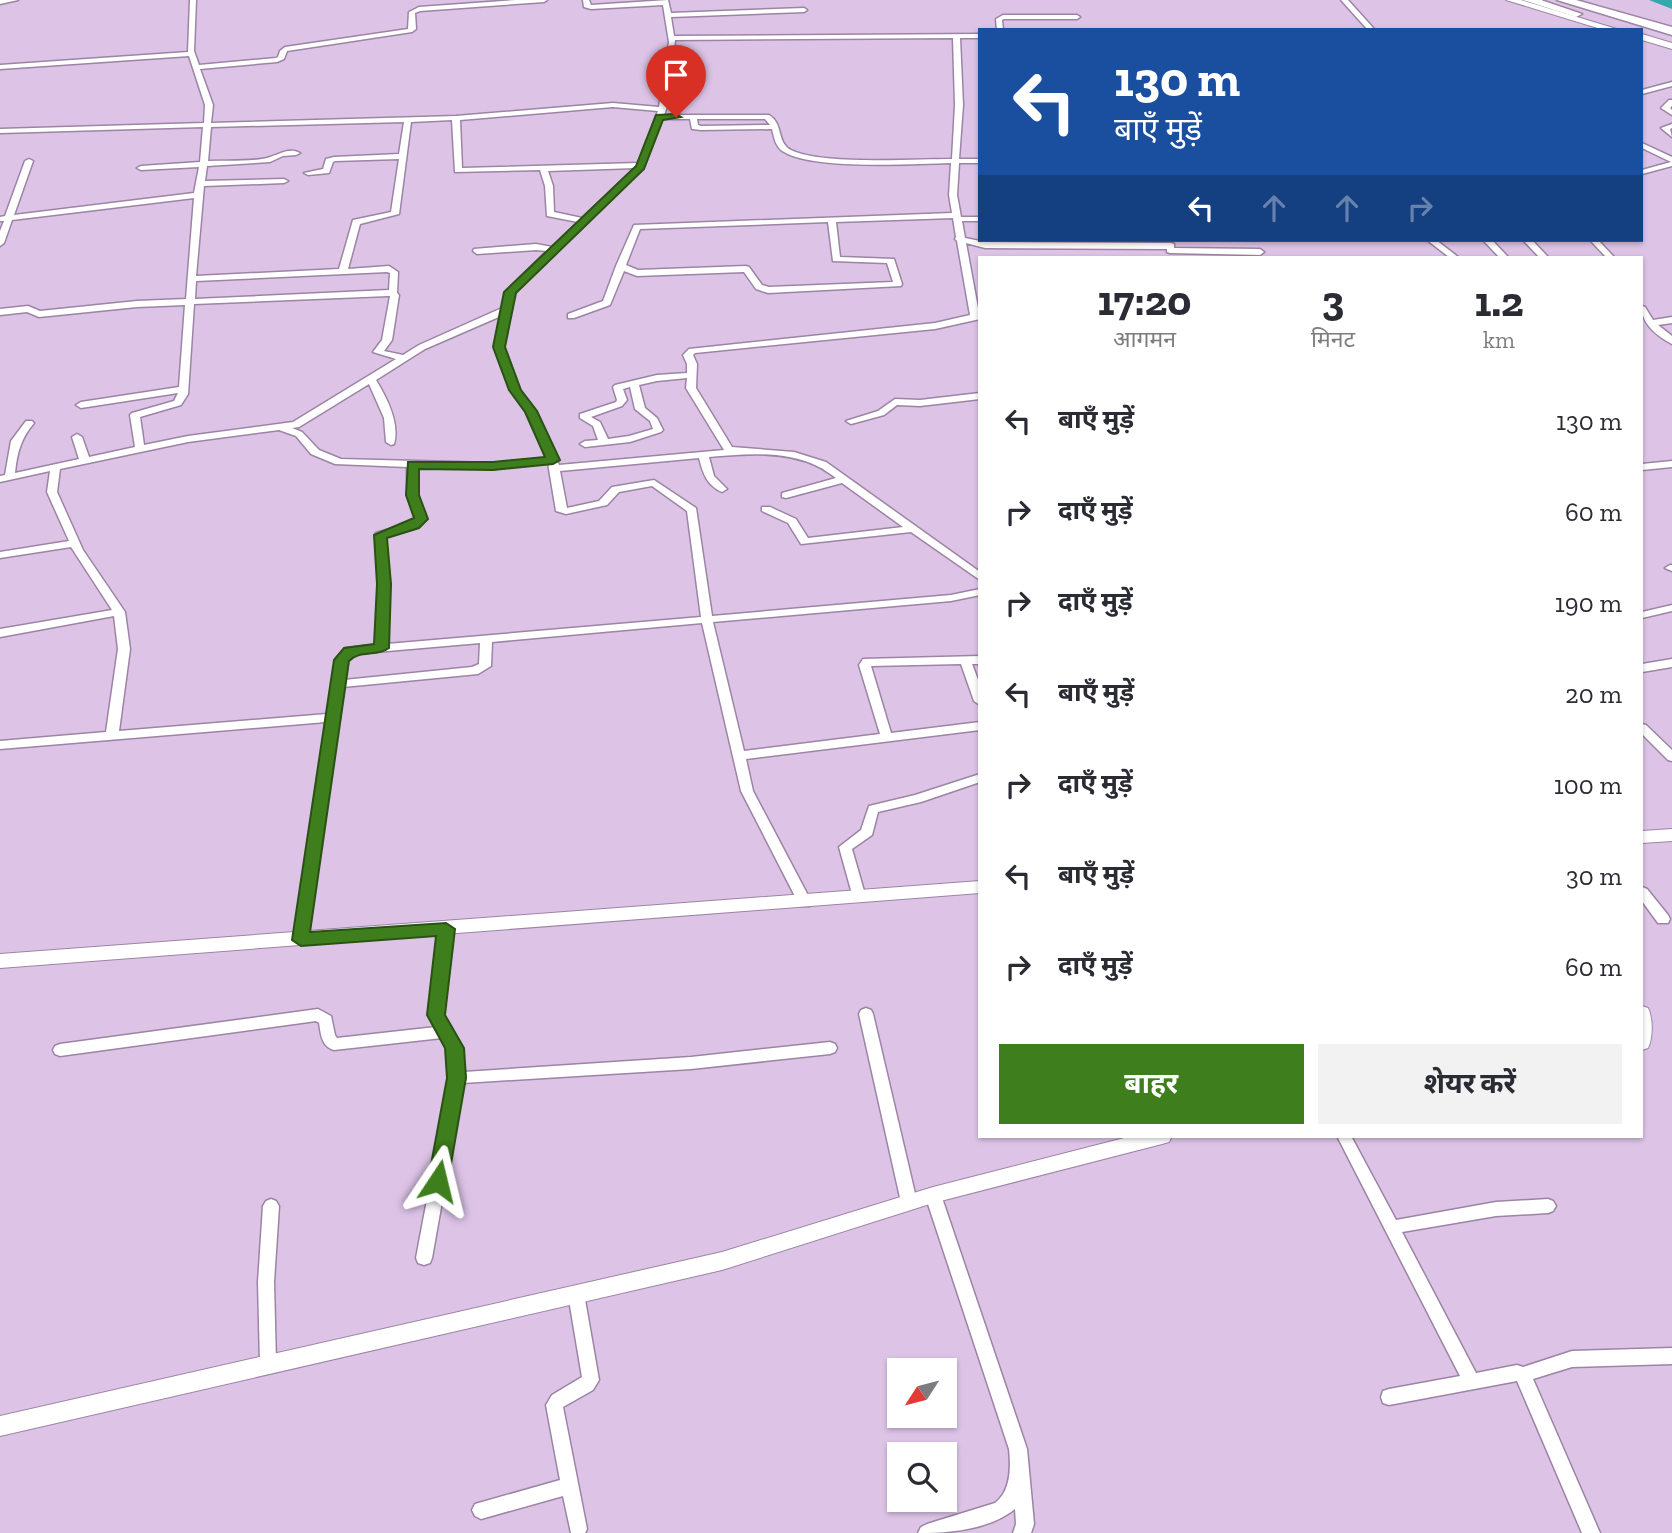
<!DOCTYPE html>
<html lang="hi">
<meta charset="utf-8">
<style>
:root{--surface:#fff;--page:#f2f2f3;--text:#2b2b33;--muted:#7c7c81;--accent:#3f7e1d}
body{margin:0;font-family:"Zilla Slab","Noto Sans Devanagari",serif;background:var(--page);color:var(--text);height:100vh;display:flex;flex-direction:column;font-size:26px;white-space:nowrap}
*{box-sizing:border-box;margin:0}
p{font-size:23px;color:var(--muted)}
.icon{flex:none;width:38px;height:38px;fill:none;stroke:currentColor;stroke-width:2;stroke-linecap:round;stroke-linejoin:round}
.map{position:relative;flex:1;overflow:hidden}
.sheet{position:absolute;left:978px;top:256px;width:665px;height:882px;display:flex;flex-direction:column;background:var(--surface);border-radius:0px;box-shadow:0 2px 5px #0004}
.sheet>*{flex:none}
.hud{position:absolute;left:978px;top:28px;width:665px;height:214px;border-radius:0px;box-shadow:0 2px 5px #0004;background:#1a4fa0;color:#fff;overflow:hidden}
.needle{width:46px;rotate:234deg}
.controls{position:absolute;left:887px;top:1358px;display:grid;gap:14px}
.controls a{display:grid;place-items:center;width:70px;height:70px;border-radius:0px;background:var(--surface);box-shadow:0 2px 5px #0004;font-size:35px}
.pin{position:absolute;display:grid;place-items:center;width:60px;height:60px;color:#fff;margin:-72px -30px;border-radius:50% 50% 50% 0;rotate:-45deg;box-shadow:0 0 7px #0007}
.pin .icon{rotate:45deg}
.me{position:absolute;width:77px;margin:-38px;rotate:10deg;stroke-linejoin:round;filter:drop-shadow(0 0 5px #0008)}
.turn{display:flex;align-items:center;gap:24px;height:147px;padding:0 21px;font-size:32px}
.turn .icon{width:91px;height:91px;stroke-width:2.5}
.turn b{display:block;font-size:49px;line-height:60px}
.lanes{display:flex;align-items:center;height:66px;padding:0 21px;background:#0003;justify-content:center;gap:35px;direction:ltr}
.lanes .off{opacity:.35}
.eta{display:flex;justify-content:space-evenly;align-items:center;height:119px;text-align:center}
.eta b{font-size:42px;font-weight:700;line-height:49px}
.primary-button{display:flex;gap:14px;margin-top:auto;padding:14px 21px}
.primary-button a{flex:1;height:80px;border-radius:0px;background:var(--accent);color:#fff;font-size:28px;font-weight:700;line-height:80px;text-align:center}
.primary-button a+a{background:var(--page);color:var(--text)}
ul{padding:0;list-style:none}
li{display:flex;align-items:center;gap:21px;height:91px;padding:0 21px}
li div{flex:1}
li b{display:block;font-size:26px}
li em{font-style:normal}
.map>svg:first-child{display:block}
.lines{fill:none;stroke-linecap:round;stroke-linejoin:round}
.river{fill:#34a9ac;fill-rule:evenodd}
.minor-casing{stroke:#9c84a5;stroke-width:3}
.tertiary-casing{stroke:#9c84a5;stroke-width:2}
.secondary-casing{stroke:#9c84a5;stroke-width:2}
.trunk-casing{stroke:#9c84a5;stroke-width:3}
.minor{fill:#fff;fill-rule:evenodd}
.tertiary{fill:#fff;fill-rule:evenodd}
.secondary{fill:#fff;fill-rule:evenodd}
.trunk{fill:#fff;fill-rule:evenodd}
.route{fill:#3f7e1d;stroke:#295213;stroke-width:2}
</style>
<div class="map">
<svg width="1672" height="1533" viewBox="0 0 1672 1533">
<rect width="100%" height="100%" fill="#ddc4e7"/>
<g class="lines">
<polygon class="river" points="1649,0 1672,0 1672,9"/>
<g class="minor-casing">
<g id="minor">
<polygon points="0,0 18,0 0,4"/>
<path d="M190 0H196L194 51 199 65 276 58 278 57 280 51 285 47 408 29 409 12 419 7 516 0H547L544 2 420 11 415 13 416 29 412 32 287 51 284 59 277 62 200 69 213 105 211 123 456 116 613 103 659 107 669 42 663 5 591 9 584 7 583 0H589L591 5 668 0 671 13 804 8 807 10 804 12 671 17 674 36 980 34V38H960L963 105 959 159H980V163H959L957 195 961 217H980V221H962L965 238 985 242 1171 243 1174 244V248L1260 249 1264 252 1260 255 1170 253 1167 252V249L985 248 966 243 980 319 935 329 695 353 693 355 697 364 696 388 732 447 794 452 826 462 980 572V580L911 532 801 544 788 523 762 511V507H770L796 519 808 538 903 527 842 483 786 498 782 497V493L836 478C830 474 824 469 817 466 785 450 743 454 709 457L714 476 727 489 722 492C707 485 703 474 699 458L560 471 567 508 599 501 612 487 654 480 696 508 712 616 951 595 980 589V595L951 601 713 622 744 751 880 734 859 665 863 659 980 656V664H972L980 685V705L974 701 961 664 871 666 891 733 980 722V730L746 759 753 791 812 903 810 906H800L741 791 702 623 492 642 491 666 478 674 343 687 308 940 306 944H296L294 940 326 722 0 749V741L106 732 118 649 114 616 0 637V629L112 610 71 547 0 558V552L69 541 47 492 50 471 0 482V476L5 475 11 441 26 421H32L34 423C21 438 17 453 15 473L79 459 72 437 77 434 82 437 89 457 135 447 130 415 132 413 174 401 178 393 81 408 76 405 81 402 179 387 185 305 137 307 39 317 27 312 0 315V309L28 306 40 311 137 301 186 299 194 198 12 220 4 243 0 246V231L4 221H0V217L5 216 25 161 29 159 33 161 14 215 194 193 199 167 141 170 137 168 141 166 200 162 203 127 0 133V129L204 123 205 105 189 56 0 69V65L188 52ZM953 38 955 105 952 159C916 159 820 165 791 150 776 142 784 124 769 115H664L669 101 675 40ZM613 107 658 111 638 163 462 168 460 120ZM662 119H690L692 129 701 130 772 129C774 138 776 148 784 152 813 170 914 164 951 163L949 195 952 213 634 225 616 266 603 301 568 314V318H574L610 305 624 271 637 276 744 272 756 289 768 293 901 286 902 284 894 259 840 257 836 222 953 218 956 237 955 239 957 241 970 315 935 323 689 349 683 355 687 364V373L657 375 615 385 613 387 617 400 616 402 580 414V418L593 426 598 440 585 441 580 444 585 447 630 442 661 432 663 430 657 418 645 408 639 385 657 381 687 378 686 388 724 450 559 465 536 411 520 390 504 347 514 293 643 169ZM697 119H765L770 125 701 126 698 125ZM452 120 455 172 540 170 545 186 547 216 578 222 552 247 536 244 474 249 473 251 477 254 536 250 547 251 507 290 502 308 419 345 403 355 384 351 392 340 399 295 397 293 398 272 389 266 348 269 360 224 399 214 411 122ZM404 122 399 154 334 157 326 159 323 169 304 173 308 175 329 173 333 162 335 161 399 159 391 212 353 220 339 269 196 276 204 186 284 183 288 181 284 179 205 181 207 166 270 162 283 156 296 155 300 153C288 147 279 155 267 158 249 162 227 160 208 161L211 127ZM635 168 582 218 554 212 553 186 548 171ZM828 222 833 261 887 263 893 282 769 287 762 285 749 267 746 266 638 270 626 265 640 229ZM387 272 390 273 389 290 195 299 196 281ZM388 296H390L382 340 373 352 396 359 293 422 188 436 144 445 140 417 181 405 188 394 194 304ZM501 316 494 347 510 390 526 411 547 458 493 463 341 459 319 450 302 432 292 428 299 427 369 384 384 418 386 442 391 445 394 444C400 423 387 398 376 380L425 349ZM630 387 635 409 650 421 653 429 629 436 608 439 600 422 591 417 622 406 627 400 623 389ZM279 430 296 436 311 454 335 464 407 467V495L416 518 410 523 376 533 375 535 379 584 375 645 346 648 337 657 327 714 119 731 130 649 125 612 83 550 57 492 60 469 188 442ZM548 463 556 511 566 514 607 505 619 492 652 486 687 511 701 617 387 644 389 584 385 537 418 527 426 519 417 495V467L493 469ZM480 643 479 664 472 667 344 680 347 661 353 654Z"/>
<polygon points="1341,0 1348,0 1375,30 1368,30"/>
<polygon points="1003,15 1077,15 1080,17 1077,19 1004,19 1002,20 1003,30 997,30 996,19"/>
<polygon points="1672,82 1672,86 1642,94 1642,90"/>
<polygon points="1669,100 1672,100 1672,106 1670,108 1672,110 1672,115 1661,108"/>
<polygon points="1672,124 1672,128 1670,129 1672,137 1661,128"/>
<polygon points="1642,143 1672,157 1672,166 1642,174 1642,170 1671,162 1642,148"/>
<polygon points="1427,240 1436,240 1458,257 1449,257"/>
<polygon points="1483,240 1492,240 1508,257 1499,257"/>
<polygon points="1523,240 1532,240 1548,257 1539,257"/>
<polygon points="1590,240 1598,240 1614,257 1606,257"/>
<path d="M1642 306 1645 307 1653 320 1672 317V323L1658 325 1672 336V344C1657 336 1641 324 1642 306Z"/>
<polygon points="980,393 980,399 920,406 897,405 884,415 851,424 846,421 878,411 895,399 920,400"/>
<polygon points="1672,461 1672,467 1642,470 1642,464"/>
<polygon points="1670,565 1672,565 1672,571 1665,568"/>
<polygon points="1672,605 1672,611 1642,618 1642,612"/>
<polygon points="1672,659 1672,667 1642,672 1642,664"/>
<polygon points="1642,724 1646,725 1672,750 1672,761 1668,760 1642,734"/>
<polygon points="980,774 980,782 921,802 878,812 872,835 852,849 866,898 864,901 854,901 839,847 861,830 869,806 915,795"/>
<polygon points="1642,887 1647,889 1668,915 1670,919 1668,923 1658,923 1642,901"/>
<path d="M446 924 451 925 453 929 443 1015 462 1048 464 1072 691 1057 830 1042 835 1044 837 1048 835 1052 830 1054 691 1069 463 1083 432 1258 430 1263 424 1265 418 1263 416 1258 450 1078 448 1048 442 1038 334 1050C321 1046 321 1034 319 1023L316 1021 60 1056 55 1054 53 1050 55 1046 60 1044 318 1009 331 1016 335 1035 337 1038 436 1027 429 1015 439 929 441 925Z"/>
<polygon points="866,1008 871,1010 873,1014 917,1202 914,1207 909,1209 904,1207 901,1202 859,1014 861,1010"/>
<polygon points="1337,1136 1351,1136 1396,1220 1496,1202 1548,1199 1553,1201 1556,1206 1553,1211 1548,1213 1496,1216 1402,1232 1476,1373 1517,1365 1523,1367 1572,1351 1672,1348 1672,1364 1572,1367 1533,1379 1600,1533 1582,1533 1517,1381 1389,1405 1383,1403 1381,1397 1383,1391 1389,1389 1460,1376"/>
<path d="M933 1188 938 1190 941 1195 1027 1449 1034 1524 1031 1533H1013L1016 1524 1015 1509C988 1530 951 1533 918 1533L921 1527 927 1524 995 1503C1011 1491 1011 1467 1009 1449L925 1195 928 1190Z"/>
<polygon points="271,1199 276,1201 279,1206 274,1282 276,1364 274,1369 268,1372 262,1369 260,1364 258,1282 263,1206 266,1201"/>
<polygon points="576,1287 582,1289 584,1294 599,1380 593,1390 563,1407 587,1529 585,1533 571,1533 563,1496 481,1519 475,1516 472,1510 475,1504 560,1480 546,1405 552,1395 582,1377 568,1294 570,1289"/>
</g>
</g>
<g class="tertiary-casing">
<g id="tertiary">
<polygon points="1672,829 1672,841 1642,843 1642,831"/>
<polygon points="980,881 980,893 0,968 0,954"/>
<path d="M1642 1006 1648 1008C1653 1018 1653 1038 1648 1048L1642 1050Z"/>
<polygon points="1132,1136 1172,1136 1169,1142 1162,1144 933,1203 722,1270 0,1436 0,1416 722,1252 933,1187"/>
</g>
</g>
<g class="secondary-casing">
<g id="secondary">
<polygon points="1506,0 1521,0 1620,30 1604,30"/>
<polygon points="1642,34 1672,43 1672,49 1642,40"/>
</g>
</g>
<g class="trunk-casing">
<g id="trunk">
<polygon points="1523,0 1541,0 1582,14 1576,17"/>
<polygon points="1557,0 1576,0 1672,27 1672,35"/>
</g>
</g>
<use href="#minor" class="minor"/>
<use href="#tertiary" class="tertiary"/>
<use href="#secondary" class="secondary"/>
<use href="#trunk" class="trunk"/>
</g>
<path class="route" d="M656 115 676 114 681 117 663 120 644 169 516 293 505 347 521 390 537 411 560 460 553 464 493 470 419 469V495L428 519 419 528 387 538 391 584 389 648C377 657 359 650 349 661L310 932 446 923 455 929 445 1015 464 1048 466 1078 448 1181 445 1187 438 1189 431 1187 428 1181 447 1078 445 1048 427 1015 436 936 301 946 292 940 334 660 344 648 374 644 377 584 374 535 414 518 406 495 408 462H493L545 457 525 412 509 390 493 347 504 292 636 166Z"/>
</svg>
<div class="controls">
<a><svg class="needle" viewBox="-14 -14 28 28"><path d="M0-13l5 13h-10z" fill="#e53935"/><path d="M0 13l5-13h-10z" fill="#7c7c81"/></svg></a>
<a><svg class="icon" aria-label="search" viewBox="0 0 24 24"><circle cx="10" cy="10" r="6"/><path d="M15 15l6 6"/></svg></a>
</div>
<div class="pin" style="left:676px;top:117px;background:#d93025"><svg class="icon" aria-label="arrive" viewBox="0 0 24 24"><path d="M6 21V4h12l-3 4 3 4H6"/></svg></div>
<svg class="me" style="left:438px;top:1181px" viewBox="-20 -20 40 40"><path d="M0-17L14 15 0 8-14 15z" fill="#3f7e1d" stroke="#fff" stroke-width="4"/></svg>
<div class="hud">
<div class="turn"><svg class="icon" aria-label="left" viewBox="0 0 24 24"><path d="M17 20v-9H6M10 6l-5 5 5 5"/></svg><div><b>130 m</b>बाएँ मुड़ें</div></div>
<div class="lanes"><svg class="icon" aria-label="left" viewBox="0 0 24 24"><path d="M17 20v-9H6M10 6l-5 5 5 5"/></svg><svg class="icon off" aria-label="ahead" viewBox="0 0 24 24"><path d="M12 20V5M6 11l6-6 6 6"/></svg><svg class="icon off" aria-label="ahead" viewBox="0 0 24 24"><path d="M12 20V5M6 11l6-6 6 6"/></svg><svg class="icon off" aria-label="right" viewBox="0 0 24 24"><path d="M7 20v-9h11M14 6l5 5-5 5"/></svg></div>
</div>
<section class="sheet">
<div class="eta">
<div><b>17:20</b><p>आगमन</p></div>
<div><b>3</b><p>मिनट</p></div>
<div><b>1.2</b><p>km</p></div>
</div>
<ul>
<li><svg class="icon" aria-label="left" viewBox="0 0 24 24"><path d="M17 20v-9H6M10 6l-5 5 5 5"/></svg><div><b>बाएँ मुड़ें</b></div><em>130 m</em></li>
<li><svg class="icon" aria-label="right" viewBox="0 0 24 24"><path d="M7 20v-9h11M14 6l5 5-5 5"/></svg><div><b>दाएँ मुड़ें</b></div><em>60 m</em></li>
<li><svg class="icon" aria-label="right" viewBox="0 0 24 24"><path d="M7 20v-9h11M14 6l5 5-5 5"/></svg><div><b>दाएँ मुड़ें</b></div><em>190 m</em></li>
<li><svg class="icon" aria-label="left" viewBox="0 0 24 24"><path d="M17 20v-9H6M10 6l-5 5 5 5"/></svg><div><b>बाएँ मुड़ें</b></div><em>20 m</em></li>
<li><svg class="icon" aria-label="right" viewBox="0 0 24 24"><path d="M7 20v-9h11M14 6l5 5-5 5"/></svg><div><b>दाएँ मुड़ें</b></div><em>100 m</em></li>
<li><svg class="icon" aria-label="left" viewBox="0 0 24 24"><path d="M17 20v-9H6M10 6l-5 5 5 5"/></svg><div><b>बाएँ मुड़ें</b></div><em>30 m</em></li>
<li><svg class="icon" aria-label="right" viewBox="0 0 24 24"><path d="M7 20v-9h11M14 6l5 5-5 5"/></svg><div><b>दाएँ मुड़ें</b></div><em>60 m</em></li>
</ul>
<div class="primary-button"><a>बाहर</a><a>शेयर करें</a></div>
</section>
</div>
